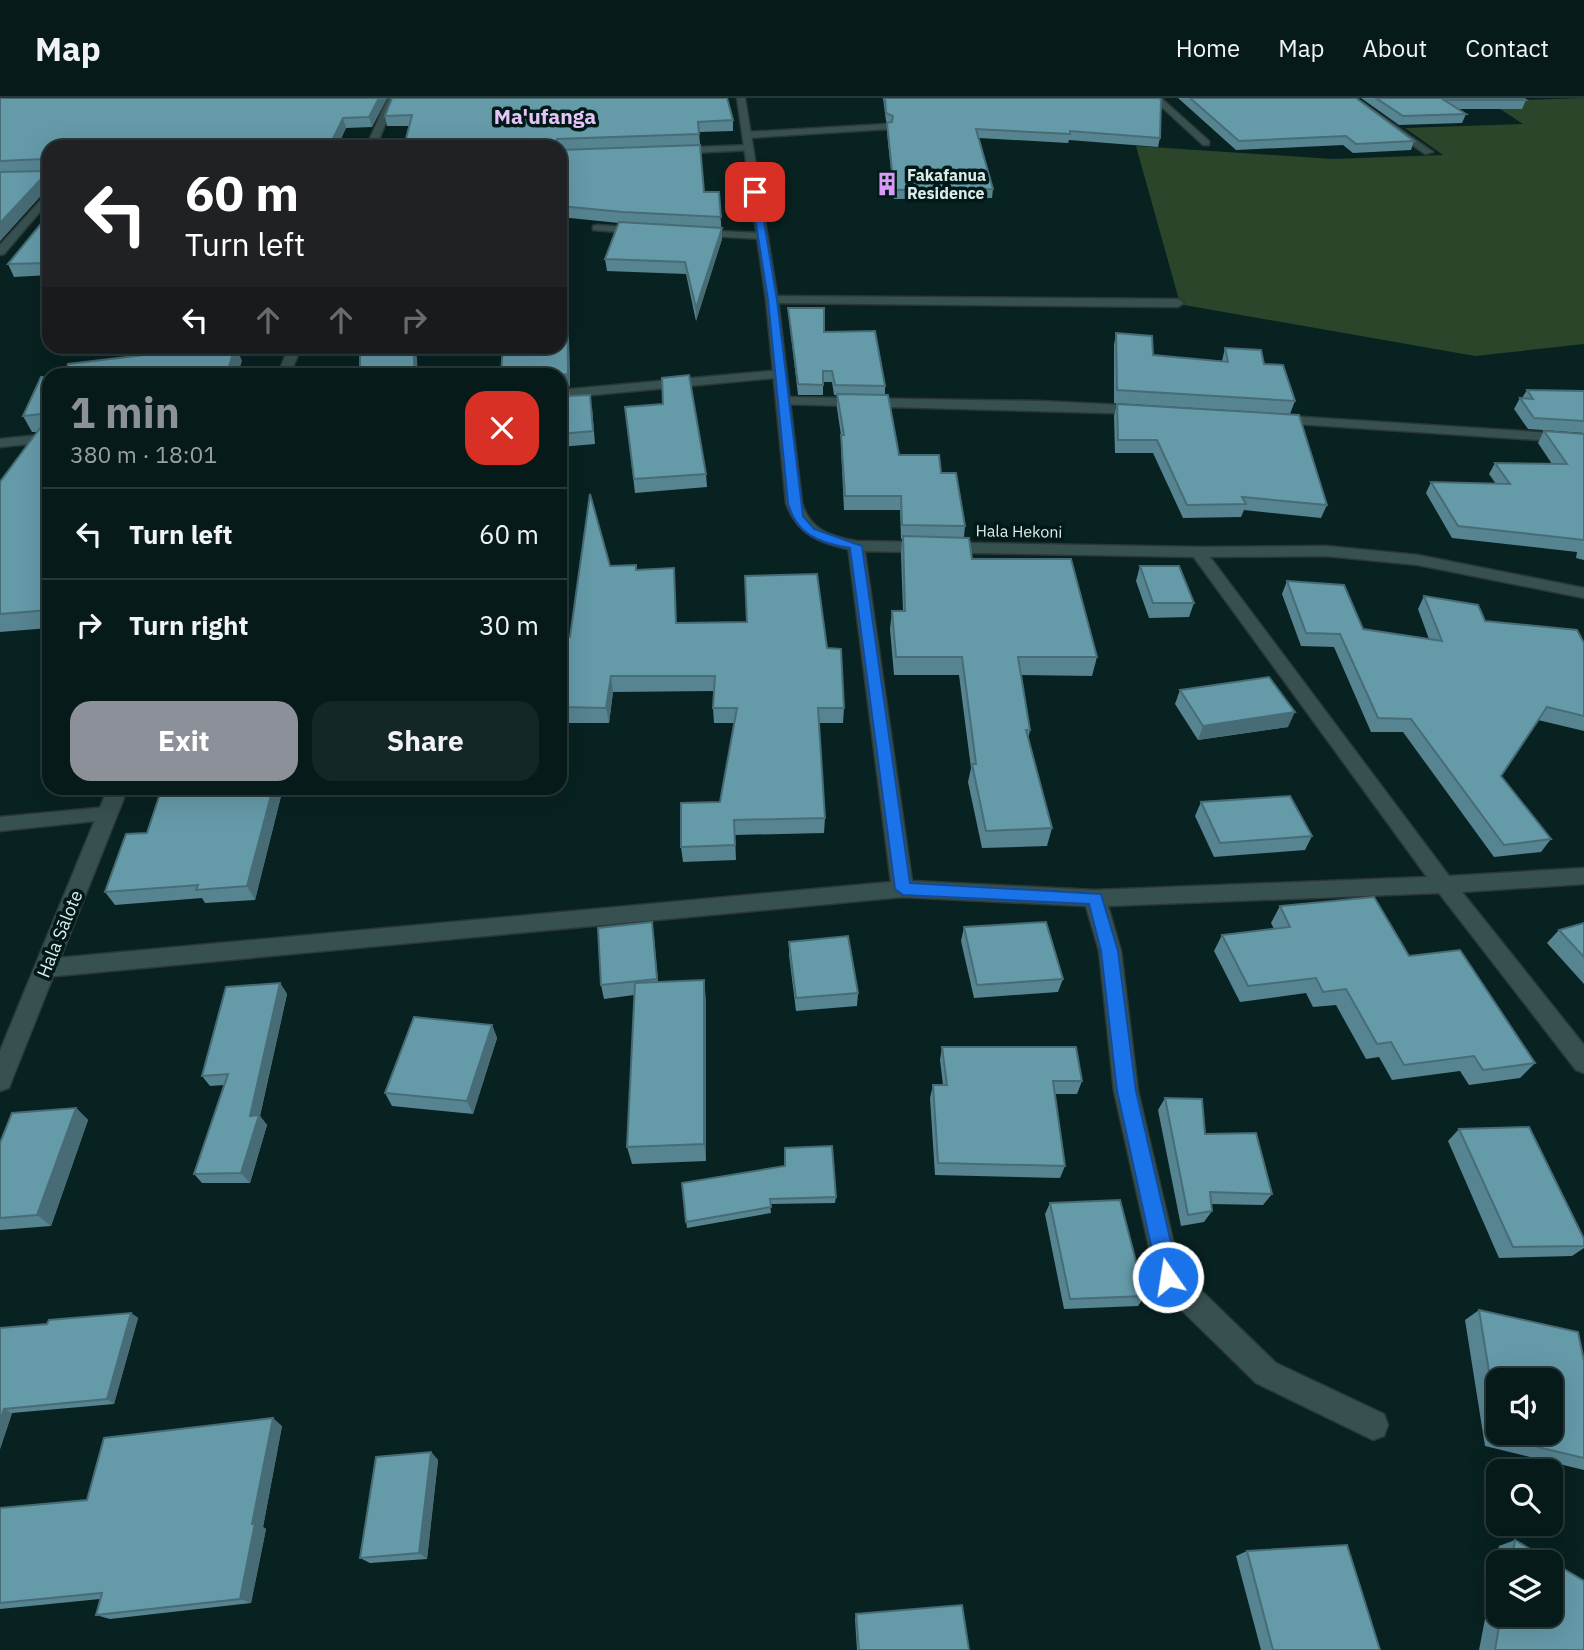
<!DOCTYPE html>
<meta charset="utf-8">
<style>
:root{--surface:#061a19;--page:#142726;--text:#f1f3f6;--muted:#98a1a2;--line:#273838;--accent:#8c9099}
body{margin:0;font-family:"IBM Plex Sans",sans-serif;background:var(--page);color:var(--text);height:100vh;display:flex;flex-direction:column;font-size:26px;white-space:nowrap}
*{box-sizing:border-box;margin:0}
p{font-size:23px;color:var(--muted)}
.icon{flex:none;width:38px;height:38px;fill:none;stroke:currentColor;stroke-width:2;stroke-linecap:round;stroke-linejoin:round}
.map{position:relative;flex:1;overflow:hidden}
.details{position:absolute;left:42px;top:270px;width:525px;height:427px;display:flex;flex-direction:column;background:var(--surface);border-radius:21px;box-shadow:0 7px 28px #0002,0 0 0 2px var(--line)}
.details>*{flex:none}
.hud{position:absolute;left:42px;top:42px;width:525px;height:214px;border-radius:21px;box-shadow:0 7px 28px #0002,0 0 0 2px var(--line);background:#202124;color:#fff;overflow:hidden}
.controls{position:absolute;left:1486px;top:1270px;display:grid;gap:14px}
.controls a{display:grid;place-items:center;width:77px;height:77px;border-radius:14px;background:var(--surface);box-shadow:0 7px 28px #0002,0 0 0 2px var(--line);font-size:35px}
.pin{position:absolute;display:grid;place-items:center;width:60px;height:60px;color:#fff;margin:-30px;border-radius:14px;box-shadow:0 4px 10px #0006}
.me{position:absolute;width:77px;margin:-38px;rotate:347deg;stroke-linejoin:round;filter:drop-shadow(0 0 5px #0008)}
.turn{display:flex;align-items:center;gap:24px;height:147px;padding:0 28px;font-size:32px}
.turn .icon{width:91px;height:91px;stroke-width:2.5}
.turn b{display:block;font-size:49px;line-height:60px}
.lanes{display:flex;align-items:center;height:66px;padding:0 28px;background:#0003;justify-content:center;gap:35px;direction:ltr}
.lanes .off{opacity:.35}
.round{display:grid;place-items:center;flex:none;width:74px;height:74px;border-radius:21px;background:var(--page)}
.overview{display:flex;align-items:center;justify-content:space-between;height:119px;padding:0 28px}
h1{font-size:42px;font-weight:700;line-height:52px;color:var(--accent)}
.cta{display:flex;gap:14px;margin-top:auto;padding:14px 28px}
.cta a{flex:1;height:80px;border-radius:21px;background:var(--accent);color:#fff;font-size:28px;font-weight:700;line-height:80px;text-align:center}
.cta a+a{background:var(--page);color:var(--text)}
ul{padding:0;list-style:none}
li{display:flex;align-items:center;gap:21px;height:91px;padding:0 28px;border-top:2px solid var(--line)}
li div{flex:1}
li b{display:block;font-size:26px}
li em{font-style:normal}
header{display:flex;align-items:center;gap:42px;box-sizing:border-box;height:98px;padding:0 35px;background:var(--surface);border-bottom:2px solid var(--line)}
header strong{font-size:33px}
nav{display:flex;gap:38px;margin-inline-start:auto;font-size:24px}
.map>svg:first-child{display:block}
.green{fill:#2b452a}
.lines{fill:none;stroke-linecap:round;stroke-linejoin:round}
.street-casing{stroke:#2c3838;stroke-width:3}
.secondary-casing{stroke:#2c3838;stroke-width:3}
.street{fill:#375150;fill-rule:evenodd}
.secondary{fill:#375150;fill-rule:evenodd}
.wall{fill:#578491;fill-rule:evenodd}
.shaded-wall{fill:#476c76}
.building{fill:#659aa9;stroke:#476c76;stroke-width:2}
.route{fill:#1a73e8;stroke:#114b97;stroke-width:2}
.labels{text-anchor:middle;stroke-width:7;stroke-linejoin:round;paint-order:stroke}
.far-poi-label{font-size:16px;font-weight:bold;fill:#ddeceb;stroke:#011918;text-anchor:start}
.far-street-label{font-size:16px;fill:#ddeceb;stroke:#011918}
.street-label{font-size:18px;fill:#ddeceb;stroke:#011918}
.far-district-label{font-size:21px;font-weight:bold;fill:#e7c4f8;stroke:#011918}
</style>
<header>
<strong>Map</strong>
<nav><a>Home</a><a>Map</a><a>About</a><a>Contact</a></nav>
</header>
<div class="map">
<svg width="1584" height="1552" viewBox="0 0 1584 1552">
<rect width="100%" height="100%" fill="#082221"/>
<polygon class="green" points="1584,0 1584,246 1475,258 1184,207 1179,202 1136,48 1333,61 1443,57 1405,30 1523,26 1488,3"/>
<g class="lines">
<g class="street-casing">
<g id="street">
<polygon points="1152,0 1161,0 1209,43 1209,47 1203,47"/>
<polygon points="1346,0 1356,0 1433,54 1425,56"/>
<polygon points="887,26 890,27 890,31 747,40 742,37 747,34"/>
<polygon points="748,47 753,50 751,52 673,56 668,53 673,50"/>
<polygon points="49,93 49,103 4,156 0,157 0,147"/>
<polygon points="597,127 645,130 650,133 645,136 593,132 593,128"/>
<polygon points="695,132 763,135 768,138 763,141 691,137 691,133"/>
<polygon points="772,198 1178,201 1184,205 1178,209 768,205 766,202"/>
<polygon points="781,272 786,273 786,279 560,300 560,292"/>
<polygon points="784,299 1040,303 1145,308 1152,312 1145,316 779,306 777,303"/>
<polygon points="1272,317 1584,337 1584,345 1267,324 1267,318"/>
<polygon points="49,336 49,344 0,349 0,341"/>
<polygon points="856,443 864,448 912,783 1095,792 1427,779 1190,454 1198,449 1204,451 1449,778 1584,770 1584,786 1462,794 1584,947 1584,975 1576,972 1439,795 1108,808 1121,853 1138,993 1180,1172 1276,1265 1384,1316 1388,1327 1384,1338 1373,1342 1256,1285 1158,1189 1114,993 1099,853 1086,808 903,799 46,879 38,877 35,870 38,863 46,861 891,784 848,448"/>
<polygon points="107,709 114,711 117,716 114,721 0,733 0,719"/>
</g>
</g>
<g class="secondary-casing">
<g id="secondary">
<polygon points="388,0 396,0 376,49 366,49"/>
<path d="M737 0H745L778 202 802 405C810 432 830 438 856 443L1198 449 1326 448 1418 457 1584 490V500L1418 467 1326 458 1198 459 856 453C824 446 797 439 786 405L766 202Z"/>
<polygon points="289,248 302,248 290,276 278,276"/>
<polygon points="108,690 128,690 12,982 9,990 0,993 0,953"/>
</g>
</g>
<use href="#street" class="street"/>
<use href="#secondary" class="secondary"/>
</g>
<g class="wall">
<polygon points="0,0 387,0 372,29 346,30 337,49 49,49 49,103 45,93 0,143"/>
<polygon points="392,0 733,22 733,33 699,34 704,94 719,94 722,141 696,223 686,176 607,173 605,161 619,125 560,119 560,49 404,49 409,28 387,28 385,18"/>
<polygon points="883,0 1159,0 1160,40 1158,49 1069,42 1068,45 979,40 993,91 992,100 894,101 887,34 887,25 888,25 886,23"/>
<polygon points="1178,0 1356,0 1414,43 1411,52 1353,55 1343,47 1236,52"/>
<polygon points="1361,0 1523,0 1526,2 1522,11 1458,11 1466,16 1462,25 1399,27"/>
<polygon points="49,116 49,177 14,179 8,166"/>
<polygon points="568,198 570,288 568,289 570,298 592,310 595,346 560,349 560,276"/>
<polygon points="788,210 824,234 885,288 885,297 899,357 941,375 965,428 964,439 972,461 1097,559 1092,578 1021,577 1030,632 1028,642 1052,730 1047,748 982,750 968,684 971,670 959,577 894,577 890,531 892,513 903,513 901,456 902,441 901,441 900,412 844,412 841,351 841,337 837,310 837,297 834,297 832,284 823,284 823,297 798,297 789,220"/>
<polygon points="1116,235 1153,257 1222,263 1225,250 1264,266 1295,303 1290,316 1114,305 1114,247"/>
<polygon points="49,279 49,530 0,534 0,384 38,334 32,334 23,318"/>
<polygon points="1527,292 1584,293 1584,335 1528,331 1514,311 1520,300 1522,300"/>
<polygon points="1117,306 1327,407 1321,420 1244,412 1241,419 1183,420 1153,355 1115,355 1114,318"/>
<polygon points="625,309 706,376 707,389 635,395"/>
<polygon points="1544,333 1584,336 1584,462 1576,460 1577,454 1452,440 1426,395 1431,384 1496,386 1489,376 1495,365 1552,366 1538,345"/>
<polygon points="636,467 637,472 674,470 676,525 827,550 844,610 843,625 819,625 825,720 824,735 735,737 736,762 683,764 681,749 720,704 734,625 714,625 713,610 714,593 613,594 609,625 560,625 560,539 570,539 610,468"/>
<polygon points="1140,468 1194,505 1189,519 1149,520 1136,483"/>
<polygon points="1287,483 1363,531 1429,541 1418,511 1424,498 1485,523 1584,545 1584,633 1538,622 1501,678 1551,741 1541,754 1494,759 1403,634 1371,634 1334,549 1301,548 1282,496"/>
<polygon points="1180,592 1288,629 1198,642 1175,606"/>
<polygon points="170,690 283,690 255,802 205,805 202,800 115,807 105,794 147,735"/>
<polygon points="1201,704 1312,738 1305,752 1214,759 1195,718"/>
<polygon points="1280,808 1409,858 1535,965 1520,980 1469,987 1460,973 1392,982 1379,959 1366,961 1336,907 1313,909 1306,895 1240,904 1214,853 1222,837 1274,831 1271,825"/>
<polygon points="652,824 658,884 706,901 706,1063 632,1066 627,1049 634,897 604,901 601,887"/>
<polygon points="1584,825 1584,886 1547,845 1559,832"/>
<polygon points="964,829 1063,881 1058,894 974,900 961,843"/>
<polygon points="789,844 858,895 857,908 796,913 789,857"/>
<polygon points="280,885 287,896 260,1018 267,1027 250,1085 202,1085 194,1076 224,987 210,988 202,978"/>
<polygon points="492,927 497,940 473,1016 392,1008 385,995"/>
<polygon points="942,949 1082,983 1077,996 1055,996 1065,1068 1060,1080 935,1077 930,1000 933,987 943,987 940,962"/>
<polygon points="1165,1000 1272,1096 1263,1107 1211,1106 1212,1113 1204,1124 1181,1128 1158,1012"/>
<polygon points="76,1010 88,1022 51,1128 0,1132 0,1045"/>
<polygon points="1459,1031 1584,1141 1584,1150 1572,1158 1499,1160 1448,1043"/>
<polygon points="682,1085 836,1099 835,1105 770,1106 771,1115 687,1130"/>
<polygon points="1050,1105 1145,1198 1138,1208 1064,1211 1045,1116"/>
<path d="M1479 1212 1584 1263V1372L1485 1348 1465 1222ZM1498 1283 1550 1335H1498Z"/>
<polygon points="131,1215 138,1220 114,1306 12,1315 0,1351 0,1230 47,1226"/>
<polygon points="282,1328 263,1429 266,1431 251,1505 110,1521 96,1517 100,1501 0,1511 0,1410 87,1402"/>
<polygon points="431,1354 438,1362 427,1461 370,1465 360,1460"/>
<path d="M1515 1442 1584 1483V1552H1479L1499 1448ZM1498 1465H1550V1517H1498Z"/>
<polygon points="1247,1453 1380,1552 1261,1552 1236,1458"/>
<polygon points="856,1516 969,1552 857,1552 855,1521"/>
</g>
<g class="shaded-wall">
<polygon points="379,0 387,0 372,29 369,19"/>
<polygon points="343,20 346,30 337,49 329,49"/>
<polygon points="42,80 47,91 0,143 0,125"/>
<polygon points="49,91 49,103 45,94"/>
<polygon points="722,130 722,141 696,223 696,210"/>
<polygon points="567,185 568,198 570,288 560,290"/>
<polygon points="235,248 236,248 242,263 238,276 227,276"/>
<polygon points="413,248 416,248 418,276 415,276"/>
<polygon points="611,578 613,594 609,625 606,610"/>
<polygon points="1295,614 1288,629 1198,642 1203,628"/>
<polygon points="273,690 283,690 255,802 247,788"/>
<polygon points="652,824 654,838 659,894 657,881"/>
<polygon points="704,882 706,901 706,1063 704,1046"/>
<polygon points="280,885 287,896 260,1018 267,1027 250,1085 241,1075 250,1018"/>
<polygon points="492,927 497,940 473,1016 467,1003"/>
<polygon points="76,1010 88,1022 51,1128 37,1117"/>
<polygon points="131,1215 138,1220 114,1306 107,1301"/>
<polygon points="4,1311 12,1315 0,1351 0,1323"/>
<polygon points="273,1320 282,1328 263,1429 266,1431 251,1505 240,1501 252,1426"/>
<polygon points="431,1354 438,1362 427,1461 419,1455"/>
</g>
<g class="building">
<polygon points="0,0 379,0 369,19 343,20 329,49 49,49 49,91 45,94 47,82 42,80 0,125 0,74 44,73 47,64 44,61 0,63"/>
<polygon points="392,0 727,0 733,22 698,24 699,36 557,41 556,49 404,49 412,17 385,18"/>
<polygon points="885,0 1159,0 1161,2 1160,40 1070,33 1070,36 976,31 993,91 894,92 887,25 892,24 893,18 886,15"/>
<polygon points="1190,0 1356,0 1414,43 1356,46 1346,38 1239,43"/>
<polygon points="1376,0 1523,0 1526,2 1444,2 1466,16 1403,18"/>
<polygon points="700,47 704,94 719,94 721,119 623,114 560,108 560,52"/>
<polygon points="49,116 49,165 8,166"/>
<polygon points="619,124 722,130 696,210 685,164 605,161"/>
<polygon points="567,185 568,276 560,277 501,276 503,248 560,248 560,186"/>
<polygon points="788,210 824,210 824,234 875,233 885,288 835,287 832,273 823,273 823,287 798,286"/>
<polygon points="1116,235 1152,238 1153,257 1228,264 1225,250 1261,252 1264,266 1283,267 1295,303 1117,292"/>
<polygon points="221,248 235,248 227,276 65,276 68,266"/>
<polygon points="360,248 413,248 415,276 338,276 360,272"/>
<polygon points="689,277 706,376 634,381 625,309 663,306 662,280"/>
<polygon points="41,279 49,279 49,315 23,318"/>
<polygon points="568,289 568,298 590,297 593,333 560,336 560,290"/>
<polygon points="1527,292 1584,293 1584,323 1534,320 1520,300 1533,301"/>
<polygon points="837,296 888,297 899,357 939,357 941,375 956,375 965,428 902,427 901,398 845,398 841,337 844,337"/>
<polygon points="1117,306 1299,317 1327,407 1242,399 1246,406 1187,407 1157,342 1118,342"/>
<polygon points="49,318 49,512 0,516 0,384"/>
<polygon points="1544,333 1584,336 1584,442 1458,428 1431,384 1510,386 1495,365 1567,366"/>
<polygon points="590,396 610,468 636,467 636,472 674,470 676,525 747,524 745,478 817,476 827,550 841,551 844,610 818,610 825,720 734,722 735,747 681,749 681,705 720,704 737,610 713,610 715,578 611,578 606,610 560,609 560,539 570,539"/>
<polygon points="903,438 969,440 972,461 1071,461 1097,559 1018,559 1030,632 1026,632 1052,730 986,733 972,666 976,666 962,559 896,559 892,513 905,513"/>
<polygon points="1140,468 1179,468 1194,505 1153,505"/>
<polygon points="1287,483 1344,487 1363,531 1442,543 1424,498 1478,507 1485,523 1577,532 1584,545 1584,618 1547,609 1501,678 1551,741 1504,747 1411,621 1378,620 1340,536 1306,535"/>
<polygon points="1269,579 1295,614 1203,628 1180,592"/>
<polygon points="162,690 273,690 247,788 196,792 198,787 105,794 126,736 147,735"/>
<polygon points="1290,698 1312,738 1220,745 1201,704"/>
<polygon points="1374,799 1409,858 1460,852 1535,965 1483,972 1474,958 1404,967 1391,944 1377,946 1346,891 1323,894 1316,880 1248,888 1222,837 1290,829 1280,808"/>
<polygon points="652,824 657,881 601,887 598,830"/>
<polygon points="1046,824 1063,881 977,887 964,829"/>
<polygon points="1584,825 1584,859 1559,832"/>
<polygon points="848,838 858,895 796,900 789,844"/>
<polygon points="704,882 704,1046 627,1049 635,885"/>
<polygon points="280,885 250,1018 259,1017 241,1075 194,1076 228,976 202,978 226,889"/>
<polygon points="414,919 492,927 467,1003 385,995"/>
<polygon points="942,949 1076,949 1082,983 1053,983 1065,1068 938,1065 933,987 947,987"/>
<polygon points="1165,1000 1202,1001 1205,1036 1256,1035 1272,1096 1210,1094 1212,1113 1188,1117"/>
<polygon points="76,1010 37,1117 0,1120 0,1045 12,1015"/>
<polygon points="1529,1029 1584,1141 1584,1148 1513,1149 1459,1031"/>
<polygon points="832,1048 836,1099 770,1101 771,1109 686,1124 682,1085 785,1068 785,1050"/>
<polygon points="1120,1102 1145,1198 1070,1201 1050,1105"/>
<polygon points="1479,1212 1578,1234 1584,1263 1584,1360 1500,1340 1499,1335 1550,1335 1550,1283 1498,1283 1498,1329"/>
<polygon points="131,1215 107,1301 4,1311 0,1323 0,1230 47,1226 49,1222"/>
<polygon points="273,1320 252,1426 255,1425 240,1501 96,1517 102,1495 0,1505 0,1410 87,1402 104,1340"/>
<polygon points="431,1354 419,1455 360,1460 376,1359"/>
<polygon points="1515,1442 1584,1483 1584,1552 1495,1552 1501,1517 1550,1517 1550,1465 1511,1465"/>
<polygon points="1347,1447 1380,1552 1273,1552 1247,1453"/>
<polygon points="962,1507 969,1552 859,1552 856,1516"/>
</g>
<path class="route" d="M755 92 759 94 777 202 803 418 814 431 862 448 910 785 1101 796 1118 853 1136 993 1179 1179 1176 1186 1168 1190 1161 1186 1158 1179 1117 993 1101 853 1089 806 903 797 895 791 850 450C820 445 796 437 788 405L768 202 751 94Z"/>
<defs>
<g id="building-bare" transform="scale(1.89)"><path d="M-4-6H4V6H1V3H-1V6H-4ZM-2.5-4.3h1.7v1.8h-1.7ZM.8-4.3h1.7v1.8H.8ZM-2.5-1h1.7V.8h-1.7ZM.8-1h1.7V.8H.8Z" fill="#d99af7" stroke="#011918" stroke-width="2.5" paint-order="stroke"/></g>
</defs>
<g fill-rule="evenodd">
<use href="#building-bare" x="887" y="86"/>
</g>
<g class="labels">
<g class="far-poi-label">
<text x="907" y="83">Fakafanua<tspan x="907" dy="18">Residence</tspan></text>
</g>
<g class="far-street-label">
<text transform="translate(1019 433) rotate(1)" y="6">Hala Hekoni</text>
</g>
<g class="street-label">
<text transform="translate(60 836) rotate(-68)" y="6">Hala Sālote</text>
</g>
<g class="far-district-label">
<text x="545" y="26">Ma'ufanga</text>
</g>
</g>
</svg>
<div class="controls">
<a><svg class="icon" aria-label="sound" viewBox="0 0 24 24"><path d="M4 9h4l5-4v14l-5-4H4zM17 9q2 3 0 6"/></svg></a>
<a><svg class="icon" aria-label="search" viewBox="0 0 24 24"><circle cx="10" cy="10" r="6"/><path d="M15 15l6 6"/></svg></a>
<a><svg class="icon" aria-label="layers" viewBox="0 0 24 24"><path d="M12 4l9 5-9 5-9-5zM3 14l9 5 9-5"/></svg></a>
</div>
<div class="pin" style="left:755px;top:94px;background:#d93025"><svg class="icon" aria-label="arrive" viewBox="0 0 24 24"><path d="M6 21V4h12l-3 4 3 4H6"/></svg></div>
<svg class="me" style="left:1168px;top:1179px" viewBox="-20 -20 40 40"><circle r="17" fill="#1a73e8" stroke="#fff" stroke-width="3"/><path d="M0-11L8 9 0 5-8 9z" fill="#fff"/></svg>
<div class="hud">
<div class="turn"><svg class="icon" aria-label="left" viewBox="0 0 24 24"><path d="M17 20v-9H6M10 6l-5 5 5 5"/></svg><div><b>60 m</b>Turn left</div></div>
<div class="lanes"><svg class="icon" aria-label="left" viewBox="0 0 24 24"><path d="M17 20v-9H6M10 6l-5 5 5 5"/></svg><svg class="icon off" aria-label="ahead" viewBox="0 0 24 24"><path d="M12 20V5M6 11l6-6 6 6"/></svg><svg class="icon off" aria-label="ahead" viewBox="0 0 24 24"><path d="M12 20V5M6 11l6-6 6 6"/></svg><svg class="icon off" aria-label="right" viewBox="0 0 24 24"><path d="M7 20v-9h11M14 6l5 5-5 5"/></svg></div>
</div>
<section class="details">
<div class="overview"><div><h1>1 min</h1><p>380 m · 18:01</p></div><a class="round" style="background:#d93025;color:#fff"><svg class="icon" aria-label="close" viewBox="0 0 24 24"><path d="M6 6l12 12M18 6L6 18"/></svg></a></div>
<ul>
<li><svg class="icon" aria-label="left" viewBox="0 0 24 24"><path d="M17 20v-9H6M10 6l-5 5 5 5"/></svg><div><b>Turn left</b></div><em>60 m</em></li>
<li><svg class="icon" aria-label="right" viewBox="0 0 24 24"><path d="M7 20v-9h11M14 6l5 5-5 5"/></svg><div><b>Turn right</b></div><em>30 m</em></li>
</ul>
<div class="cta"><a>Exit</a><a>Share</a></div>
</section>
</div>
